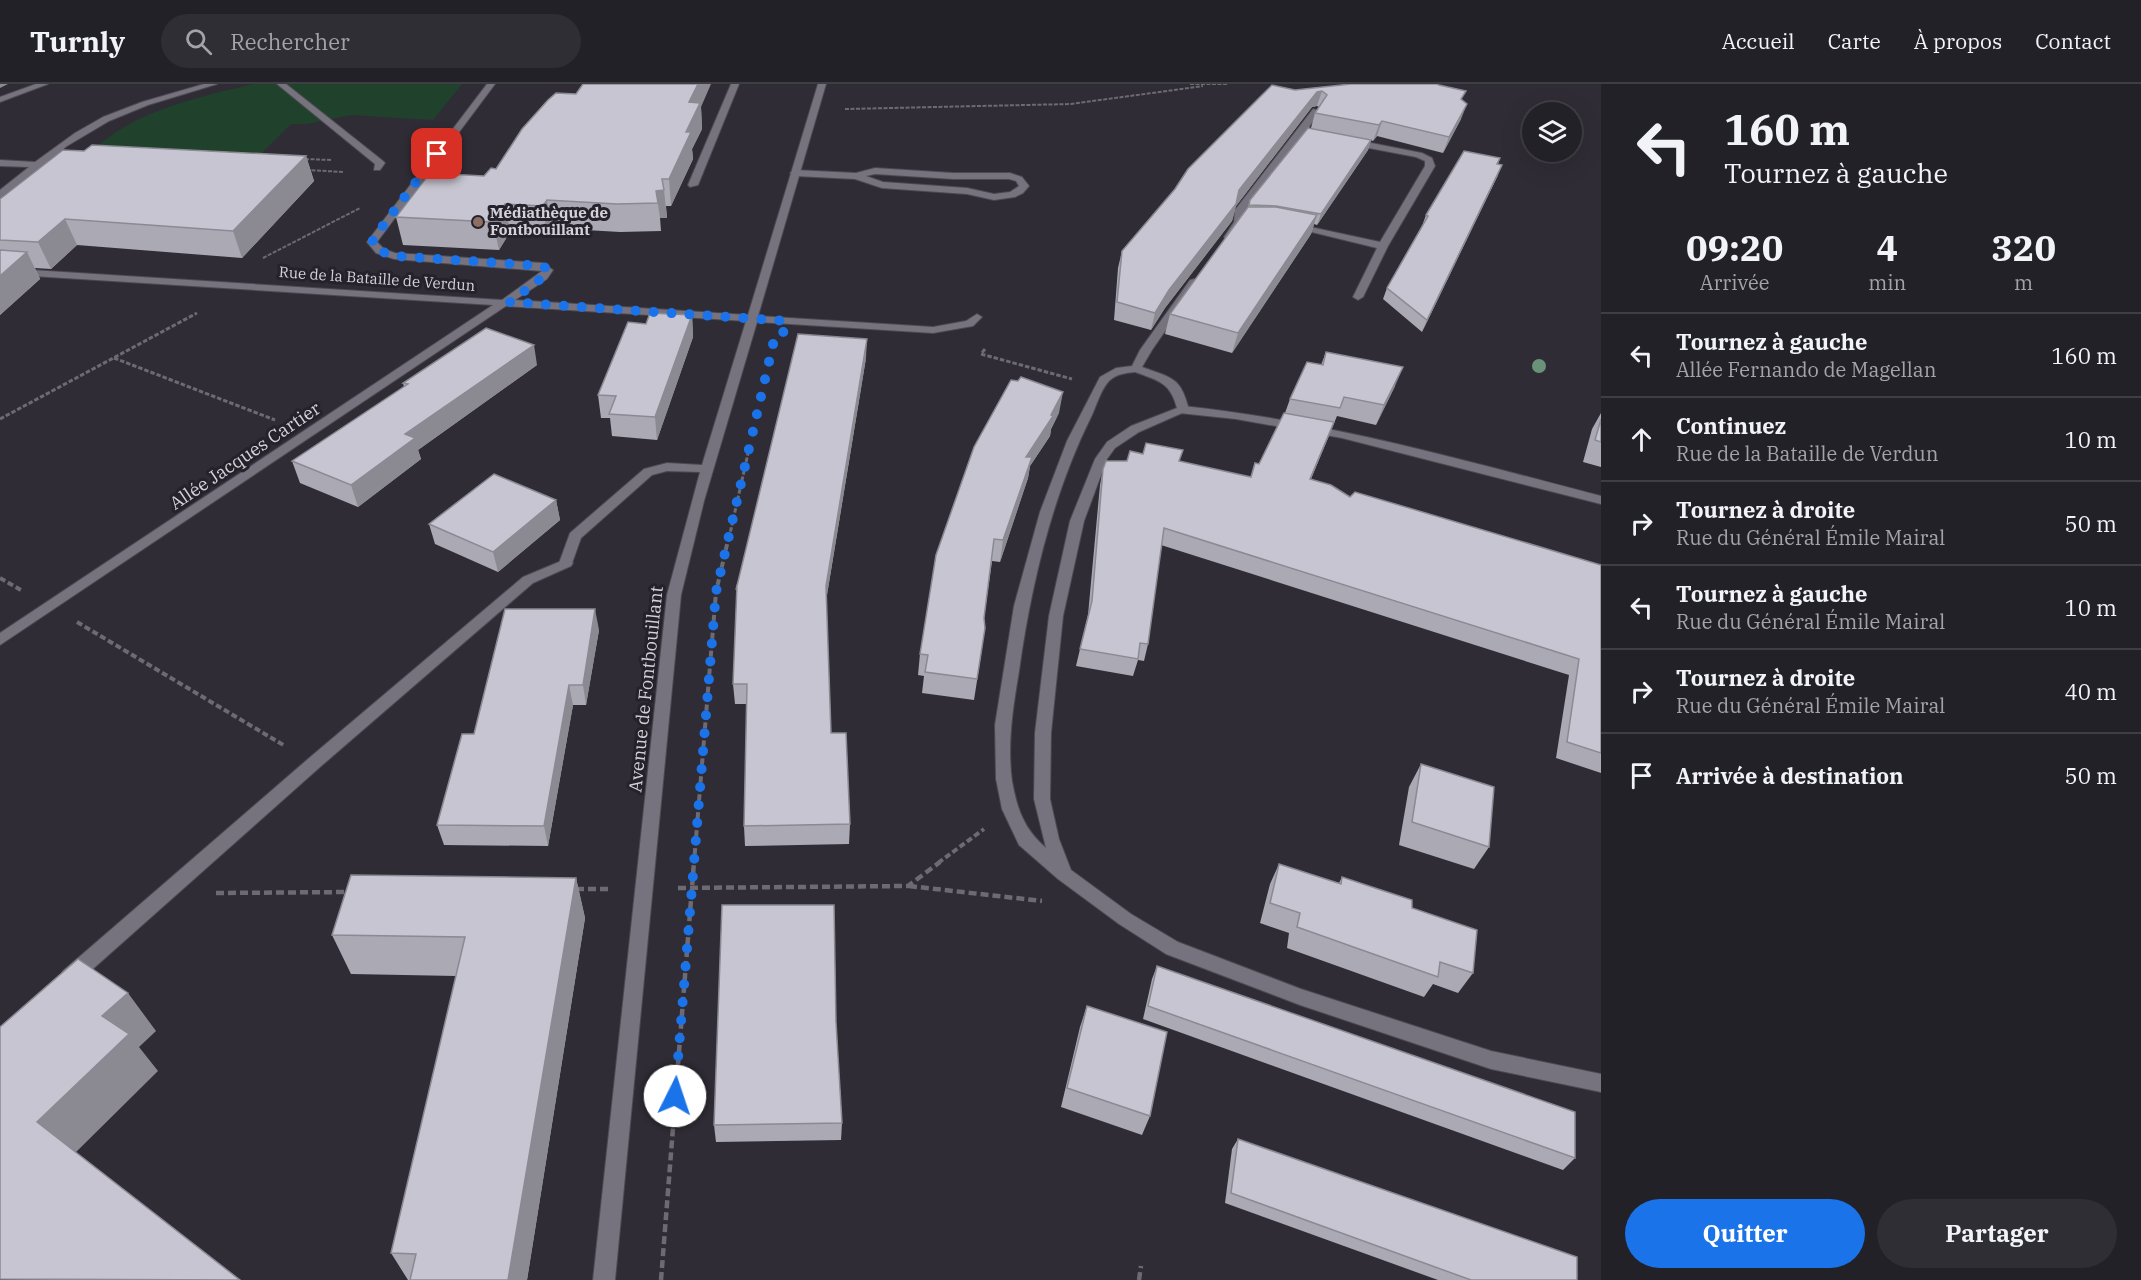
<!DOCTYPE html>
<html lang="fr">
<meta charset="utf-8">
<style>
:root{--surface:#232128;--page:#2f2e34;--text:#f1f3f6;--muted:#a3a3a8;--line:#403e45;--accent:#1a73e8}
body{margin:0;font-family:"IBM Plex Serif",serif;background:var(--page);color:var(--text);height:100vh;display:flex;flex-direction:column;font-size:22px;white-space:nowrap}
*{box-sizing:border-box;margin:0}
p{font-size:20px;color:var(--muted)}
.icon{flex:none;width:33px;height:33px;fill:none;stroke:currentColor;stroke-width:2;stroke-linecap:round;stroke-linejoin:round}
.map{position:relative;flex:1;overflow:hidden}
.side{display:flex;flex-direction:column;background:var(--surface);width:540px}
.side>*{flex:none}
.guide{background:#232128;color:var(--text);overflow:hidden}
.controls{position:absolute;left:1522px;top:18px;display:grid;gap:12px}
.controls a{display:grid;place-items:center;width:60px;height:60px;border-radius:50%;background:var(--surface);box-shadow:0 6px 24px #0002,0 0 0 2px var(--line);font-size:30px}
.pin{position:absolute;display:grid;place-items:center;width:51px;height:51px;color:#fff;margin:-26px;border-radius:12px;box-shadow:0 3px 9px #0006}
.me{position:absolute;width:66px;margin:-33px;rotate:4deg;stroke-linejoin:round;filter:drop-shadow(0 0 4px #0008)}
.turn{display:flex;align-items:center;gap:21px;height:126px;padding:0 24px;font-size:27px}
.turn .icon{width:78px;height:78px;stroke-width:2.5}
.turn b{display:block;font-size:42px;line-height:51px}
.eta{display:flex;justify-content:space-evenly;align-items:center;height:102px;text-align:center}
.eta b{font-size:36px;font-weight:800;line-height:42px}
.cta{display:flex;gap:12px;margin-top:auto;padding:12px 24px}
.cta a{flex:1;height:69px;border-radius:36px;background:var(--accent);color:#fff;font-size:24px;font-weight:800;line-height:69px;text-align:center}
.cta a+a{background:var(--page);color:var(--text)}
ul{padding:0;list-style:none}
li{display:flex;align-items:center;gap:18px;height:84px;padding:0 24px;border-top:2px solid var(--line)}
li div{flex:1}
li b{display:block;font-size:22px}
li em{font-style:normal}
header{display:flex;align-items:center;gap:36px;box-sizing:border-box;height:84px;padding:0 30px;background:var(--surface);border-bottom:2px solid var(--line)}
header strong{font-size:28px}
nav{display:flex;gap:33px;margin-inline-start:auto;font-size:21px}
.search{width:420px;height:54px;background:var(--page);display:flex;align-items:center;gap:15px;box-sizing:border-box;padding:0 21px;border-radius:33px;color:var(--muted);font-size:22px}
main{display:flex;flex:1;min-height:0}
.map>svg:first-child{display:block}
.green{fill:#20422c}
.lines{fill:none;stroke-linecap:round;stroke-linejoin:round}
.service-casing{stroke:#4c4951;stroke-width:2}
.pedestrian-casing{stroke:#4c4951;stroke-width:2}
.minor-casing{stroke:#4c4951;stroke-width:2}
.path-far3{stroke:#6d6a72;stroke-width:2;stroke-dasharray:4 1.5;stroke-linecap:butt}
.path-far2{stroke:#6d6a72;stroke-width:3;stroke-dasharray:4.5 2;stroke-linecap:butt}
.path-far1{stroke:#6d6a72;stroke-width:4;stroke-dasharray:6 3;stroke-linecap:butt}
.path{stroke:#6d6a72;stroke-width:4.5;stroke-dasharray:8 4;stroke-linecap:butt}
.service{fill:#76737e;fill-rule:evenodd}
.pedestrian{fill:#76737e;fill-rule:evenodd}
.minor{fill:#76737e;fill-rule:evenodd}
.tree{fill:#699279}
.wall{fill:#aaa9b4}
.shaded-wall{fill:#8b8a92}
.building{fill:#c6c5d1;stroke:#8b8a92;stroke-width:1.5}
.route{stroke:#1a73e8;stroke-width:10;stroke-dasharray:0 18}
.education-dot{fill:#8d6e63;stroke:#25222b;stroke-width:2}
.labels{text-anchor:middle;stroke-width:6;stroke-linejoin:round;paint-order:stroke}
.far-poi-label{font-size:15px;font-weight:bold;fill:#d4d2d8;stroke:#25222b;text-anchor:start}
.far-street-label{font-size:15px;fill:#d4d2d8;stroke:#25222b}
.street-label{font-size:18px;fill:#d4d2d8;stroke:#25222b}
</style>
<header>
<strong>Turnly</strong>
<div class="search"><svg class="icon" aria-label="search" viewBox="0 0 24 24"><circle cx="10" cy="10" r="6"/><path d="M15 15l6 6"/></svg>Rechercher</div>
<nav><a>Accueil</a><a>Carte</a><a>À propos</a><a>Contact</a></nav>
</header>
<main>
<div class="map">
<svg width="1601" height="1196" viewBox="0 0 1601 1196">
<rect width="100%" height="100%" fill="#2f2c35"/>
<path class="green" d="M253 0H462L433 36 351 31 307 40H291L261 70 99 61C141 25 200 13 253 0Z"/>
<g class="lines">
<g class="service-casing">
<g id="service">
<polygon points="36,0 48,0 0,18 0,13"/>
<polygon points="731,0 739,0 698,101 690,103 688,101"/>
<path d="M875 84 953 89H1010L1022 93 1029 102 1023 109 1015 113 994 116 967 110 882 104 855 95 795 92 790 89 795 86 856 89ZM875 90 953 95H1009L1016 97 1019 102 1010 108 994 110 967 104 883 98 866 92Z"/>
<path d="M1183 322C1326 337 1462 376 1601 412V420L1342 354 1236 335 1179 329V323Z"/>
</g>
</g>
<g class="pedestrian-casing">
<g id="pedestrian">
<polygon points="277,0 286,0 383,77 385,79 380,86 374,86 375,80"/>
<polygon points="566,475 573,479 571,482 533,499 320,683 77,899 70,901 63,899 61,893 63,887 308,675 523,493"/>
</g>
</g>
<g class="minor-casing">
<g id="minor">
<polygon points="204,0 217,0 148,21 109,37 67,62 0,114 0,106 29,83 0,82 0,76 35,78 75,49 103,33 142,18"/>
<polygon points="487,0 495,0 377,158 384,165 395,169 543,179 553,186 547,195 515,216 748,231 818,0 826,0 758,232 933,243 966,237 977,230 982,233 973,242 933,249 757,238 704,417 681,511 615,1196 593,1196 667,511 700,388 667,387 652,391 581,454 571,482 566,483 559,479 570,449 644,385 667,379 702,381 746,237 506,222 0,561 0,549 493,221 0,190 0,184 502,216 542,187 394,175 376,169 367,158"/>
<polygon points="1313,25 1320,27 1307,46 1328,52 1324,55 1304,51 1245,126 1244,138 1232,155 1226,155 1224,153 1234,138 1235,126"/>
<polygon points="1351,55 1422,69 1432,74 1435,82 1388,162 1363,213 1358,216 1353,213 1377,164 1287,142 1292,139 1380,158 1425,82 1425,77 1416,73 1348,60 1348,56"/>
<path d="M1194 195 1199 198 1152 266 1142 283C1172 294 1181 293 1189 326L1139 348 1115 364 1107 375 1084 437 1063 532 1051 649 1050 715 1059 755 1071 786 1131 830 1178 858 1301 905 1491 967 1601 990V1008L1491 985 1300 921 1166 870 1119 840 1058 795 1019 761 1002 725 996 695 995 641 1014 522 1040 428 1067 357 1100 293 1116 284 1132 282 1140 266 1190 196ZM1135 288C1159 297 1170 298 1177 324L1131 342 1107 358 1095 375 1070 437 1049 532 1035 649 1034 715 1046 764C1024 745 1017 725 1012 697 1007 660 1013 623 1019 587 1031 501 1052 412 1091 333 1096 323 1101 305 1109 297 1116 290 1126 289 1135 288Z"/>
</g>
</g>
<g class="path-far3">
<polyline points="1190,0 1227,0"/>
<polyline points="845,25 1071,20 1203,2"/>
<polyline points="305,75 331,76"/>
<polyline points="306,86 344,88"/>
<polyline points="263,174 360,124"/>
</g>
<g class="path-far2">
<polyline points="985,265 981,270 1072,295"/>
<polyline points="114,274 275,336"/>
<polyline points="0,335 197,229"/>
<polyline points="729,454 749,365"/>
</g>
<g class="path-far1">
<polyline points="0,494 21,506"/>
<polyline points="77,538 285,662"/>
<polyline points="694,779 716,508 729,452"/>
<polyline points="938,779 984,745"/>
</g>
<g class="path">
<polyline points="909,802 1042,817"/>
<polyline points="678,804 908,802 940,778"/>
<polyline points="576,805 610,805"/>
<polyline points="216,809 349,808"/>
<polyline points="661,1196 694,778"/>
<polyline points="1139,1196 1141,1182"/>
</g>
<use href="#service" class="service"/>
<use href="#pedestrian" class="pedestrian"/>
<use href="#minor" class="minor"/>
</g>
<circle class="tree" cx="1539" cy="282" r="7"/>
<g class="wall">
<polygon points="1351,0 1462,16 1461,35 1443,69 1377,52 1373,57 1371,56 1368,66 1317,141 1314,140 1311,150 1232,269 1165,250 1170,230 1248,123 1250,116 1311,44 1315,29 1319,23 1317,22 1312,23 1236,122 1232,137 1165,224 1151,246 1114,236 1118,184 1122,167 1295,6"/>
<polygon points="701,23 702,45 692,65 693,75 671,122 666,122 667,134 660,134 661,147 620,148 551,144 547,150 510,148 499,166 403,161 396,133 484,92 496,85"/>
<polygon points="84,67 306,72 314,97 242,174 77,161 51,185 35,184 40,195 0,231 0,115"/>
<polygon points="1500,74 1498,80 1498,91 1422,248 1383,215 1387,204 1422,142 1426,131"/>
<polygon points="692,231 693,253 657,356 612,352 610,334 601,334 598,311 646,240"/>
<polygon points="1326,268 1395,302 1376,341 1337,332 1311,395 1350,413 1601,481 1601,689 1556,674 1569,591 1161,461 1148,560 1144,577 1138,576 1133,592 1076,582 1088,531 1100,401 1103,385 1143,370 1250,393 1259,380 1285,329 1290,315 1321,281"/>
<polygon points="866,274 826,517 831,649 850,740 849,760 745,762 744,742 747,620 735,620 733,600"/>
<polygon points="537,281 418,366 421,375 358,423 300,399 292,377 404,303 403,299"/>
<polygon points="1059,329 1051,345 1050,352 1030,382 1028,394 1000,478 992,477 984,534 982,565 974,616 922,609 924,592 918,591 920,570"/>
<polygon points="1601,329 1601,383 1583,378 1592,345"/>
<polygon points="556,416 560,436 498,488 435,460 429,440"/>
<polygon points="599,546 586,621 573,621 548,762 444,761 437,741 474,650"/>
<polygon points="1421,680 1489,763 1474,785 1399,761 1409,703"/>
<polygon points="1279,780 1339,799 1342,793 1412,824 1473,889 1458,909 1433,900 1424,913 1287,864 1289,849 1260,839 1270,800"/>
<polygon points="576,794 585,834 527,1196 408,1196 391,1169 456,892 351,890 332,851"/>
<polygon points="1157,882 1575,1074 1563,1086 1143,935 1152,895"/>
<polygon points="1087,922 1150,1032 1142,1051 1061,1023 1080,943"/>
<polygon points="836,938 842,1039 841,1056 716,1058 714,1041"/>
<polygon points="1238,1055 1577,1196 1438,1196 1225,1119 1232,1065"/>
</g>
<g class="shaded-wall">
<polygon points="0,0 8,0 0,4"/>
<polygon points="698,0 711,0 701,23 702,45 692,65 693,75 671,122 669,95 686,48 689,18"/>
<polygon points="1322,7 1317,22 1312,23 1236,122 1232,137 1165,224 1151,246 1155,229 1169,206 1239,106 1317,8"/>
<polygon points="1467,20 1461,35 1443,69 1449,53"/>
<polygon points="1382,37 1377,52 1373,57 1379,41"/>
<polygon points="1371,56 1368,66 1317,141 1321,130"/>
<polygon points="306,72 314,97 242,174 233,147"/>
<polygon points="1502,81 1498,91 1422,248 1427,236"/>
<polygon points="664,106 667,134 660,134 656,107"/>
<polygon points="547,116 551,144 547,150 543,122"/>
<polygon points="505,120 510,148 499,166 493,138"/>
<polygon points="1317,131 1311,150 1232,269 1238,249"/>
<polygon points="65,135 77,161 51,185 38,158"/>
<polygon points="27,168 40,195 0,231 0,192"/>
<polygon points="692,231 693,253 657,356 655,333"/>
<polygon points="867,255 866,274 825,523 826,502"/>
<polygon points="534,261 537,281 418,366 421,375 358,423 351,401 405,350"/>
<polygon points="1403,283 1395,302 1376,341 1384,321"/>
<polygon points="1063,308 1059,329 1051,345 1050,352 1030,382 1028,394 1000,478 1003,456 1026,373"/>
<polygon points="1334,338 1328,354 1304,411 1310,395"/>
<polygon points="556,416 560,436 498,488 493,468"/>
<polygon points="595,525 599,546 586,621 583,601"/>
<polygon points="569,601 573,621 548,762 544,742"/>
<polygon points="576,794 585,834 527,1196 508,1196"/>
<polygon points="128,909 156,947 139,963 158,987 71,1073 37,1038 102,932"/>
</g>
<g class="building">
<polygon points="583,0 698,0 689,18 700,19 686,48 691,48 669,95 662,95 664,106 656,107 658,119 617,120 547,116 543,122 505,120 493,138 396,133 430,89 484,92 491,84 496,85 522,45 548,16 556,9 576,10"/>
<polygon points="1351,0 1437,0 1439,1 1466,7 1461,15 1467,20 1449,53 1382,37 1379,41 1315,29 1327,11 1322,7 1317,8 1239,106 1236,120 1169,206 1155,229 1117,218 1122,167 1175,105 1188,85 1272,1 1295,6"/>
<polygon points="1308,44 1371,56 1321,130 1276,122 1249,121 1250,116"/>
<polygon points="92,61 306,72 233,147 65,135 38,158 0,156 0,115 63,66 84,67"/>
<polygon points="1464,67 1500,74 1497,80 1502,81 1427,236 1387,204 1428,132 1426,131"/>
<polygon points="1248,123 1276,123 1317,131 1238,249 1170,230"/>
<polygon points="0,166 27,168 0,192"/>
<polygon points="650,229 692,231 655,333 609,330 616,312 598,311 628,238 646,240"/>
<polygon points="486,244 534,261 405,350 415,354 351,401 292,377 408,300 403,299"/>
<polygon points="798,250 867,255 826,502 831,649 846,649 850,740 744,742 747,600 733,600 737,501 736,506"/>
<polygon points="1326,268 1403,283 1384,321 1344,313 1340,324 1290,315 1307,278 1323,281"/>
<polygon points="1021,293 1063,308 1051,331 1053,332 1026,373 1032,373 1003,456 994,455 984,534 985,544 977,595 925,588 928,571 920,570 936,471 974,363 1011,296 1018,297"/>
<polygon points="1284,329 1334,338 1310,395 1331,401 1350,413 1355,408 1601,481 1601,669 1567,658 1579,575 1164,444 1148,560 1140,559 1138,575 1080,565 1092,517 1103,385 1106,377 1127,377 1130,367 1143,370 1146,359 1183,366 1179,377 1251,393 1255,379 1259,380"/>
<polygon points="1601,335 1601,358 1595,356"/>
<polygon points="494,390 556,416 493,468 429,440"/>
<polygon points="505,525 595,525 583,601 569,601 544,742 437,741 462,650 474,650"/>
<polygon points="1421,680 1494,703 1489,763 1412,738"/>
<polygon points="1279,780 1341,800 1342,793 1378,805 1412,816 1412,824 1477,846 1473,889 1440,878 1438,893 1297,843 1300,829 1270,819"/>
<polygon points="351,791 576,794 508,1196 410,1196 416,1170 391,1169 465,853 332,851"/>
<polygon points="722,821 834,821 836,938 842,1039 714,1041"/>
<polygon points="78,875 128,909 102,932 129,950 37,1038 240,1196 0,1195 0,943"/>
<polygon points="1157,882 1575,1028 1575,1074 1148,922"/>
<polygon points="1087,922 1167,948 1150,1032 1067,1004"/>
<polygon points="1238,1055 1577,1173 1577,1196 1471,1196 1231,1109"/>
</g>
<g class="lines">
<polyline class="route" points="437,70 379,147 372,158 380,167 394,172 543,182 548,186 543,193 510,218 786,237 782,253 774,256 716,508 675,1012"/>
</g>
<circle class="education-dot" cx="478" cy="138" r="6"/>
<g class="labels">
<g class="far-poi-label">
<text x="490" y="134">Médiathèque de<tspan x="490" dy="17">Fontbouillant</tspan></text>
</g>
<g class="far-street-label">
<text transform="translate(377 195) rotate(4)" y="5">Rue de la Bataille de Verdun</text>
</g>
<g class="street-label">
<text transform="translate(245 372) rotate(-34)" y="6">Allée Jacques Cartier</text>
<text transform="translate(646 605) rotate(-84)" y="6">Avenue de Fontbouillant</text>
</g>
</g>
</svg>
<div class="controls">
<a><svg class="icon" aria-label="layers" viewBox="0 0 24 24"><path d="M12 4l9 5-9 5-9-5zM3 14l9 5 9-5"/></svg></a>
</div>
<div class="pin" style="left:437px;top:70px;background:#d93025"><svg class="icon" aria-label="arrive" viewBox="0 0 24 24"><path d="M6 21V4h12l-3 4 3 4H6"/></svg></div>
<svg class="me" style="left:675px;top:1012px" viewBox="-20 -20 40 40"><circle r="19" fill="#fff"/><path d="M0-13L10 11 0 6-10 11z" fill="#1a73e8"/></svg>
</div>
<section class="side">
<div class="guide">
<div class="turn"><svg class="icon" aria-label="left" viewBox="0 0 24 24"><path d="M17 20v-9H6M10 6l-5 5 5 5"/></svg><div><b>160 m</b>Tournez à gauche</div></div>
</div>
<div class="eta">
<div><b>09:20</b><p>Arrivée</p></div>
<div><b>4</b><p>min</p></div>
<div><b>320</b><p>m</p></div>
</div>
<ul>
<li><svg class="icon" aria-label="left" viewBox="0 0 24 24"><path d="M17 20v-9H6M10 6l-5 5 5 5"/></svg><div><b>Tournez à gauche</b><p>Allée Fernando de Magellan</p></div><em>160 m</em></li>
<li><svg class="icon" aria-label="ahead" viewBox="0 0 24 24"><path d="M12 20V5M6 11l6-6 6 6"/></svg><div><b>Continuez</b><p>Rue de la Bataille de Verdun</p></div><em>10 m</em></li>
<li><svg class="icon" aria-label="right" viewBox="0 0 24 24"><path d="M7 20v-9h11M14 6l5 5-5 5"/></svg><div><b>Tournez à droite</b><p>Rue du Général Émile Mairal</p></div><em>50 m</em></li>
<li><svg class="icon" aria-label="left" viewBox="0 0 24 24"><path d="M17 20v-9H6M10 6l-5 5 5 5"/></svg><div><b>Tournez à gauche</b><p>Rue du Général Émile Mairal</p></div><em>10 m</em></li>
<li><svg class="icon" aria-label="right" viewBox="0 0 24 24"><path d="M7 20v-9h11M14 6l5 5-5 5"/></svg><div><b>Tournez à droite</b><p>Rue du Général Émile Mairal</p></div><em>40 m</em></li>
<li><svg class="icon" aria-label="arrive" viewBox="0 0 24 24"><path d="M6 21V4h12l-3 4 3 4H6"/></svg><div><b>Arrivée à destination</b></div><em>50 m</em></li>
</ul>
<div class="cta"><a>Quitter</a><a>Partager</a></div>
</section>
</main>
